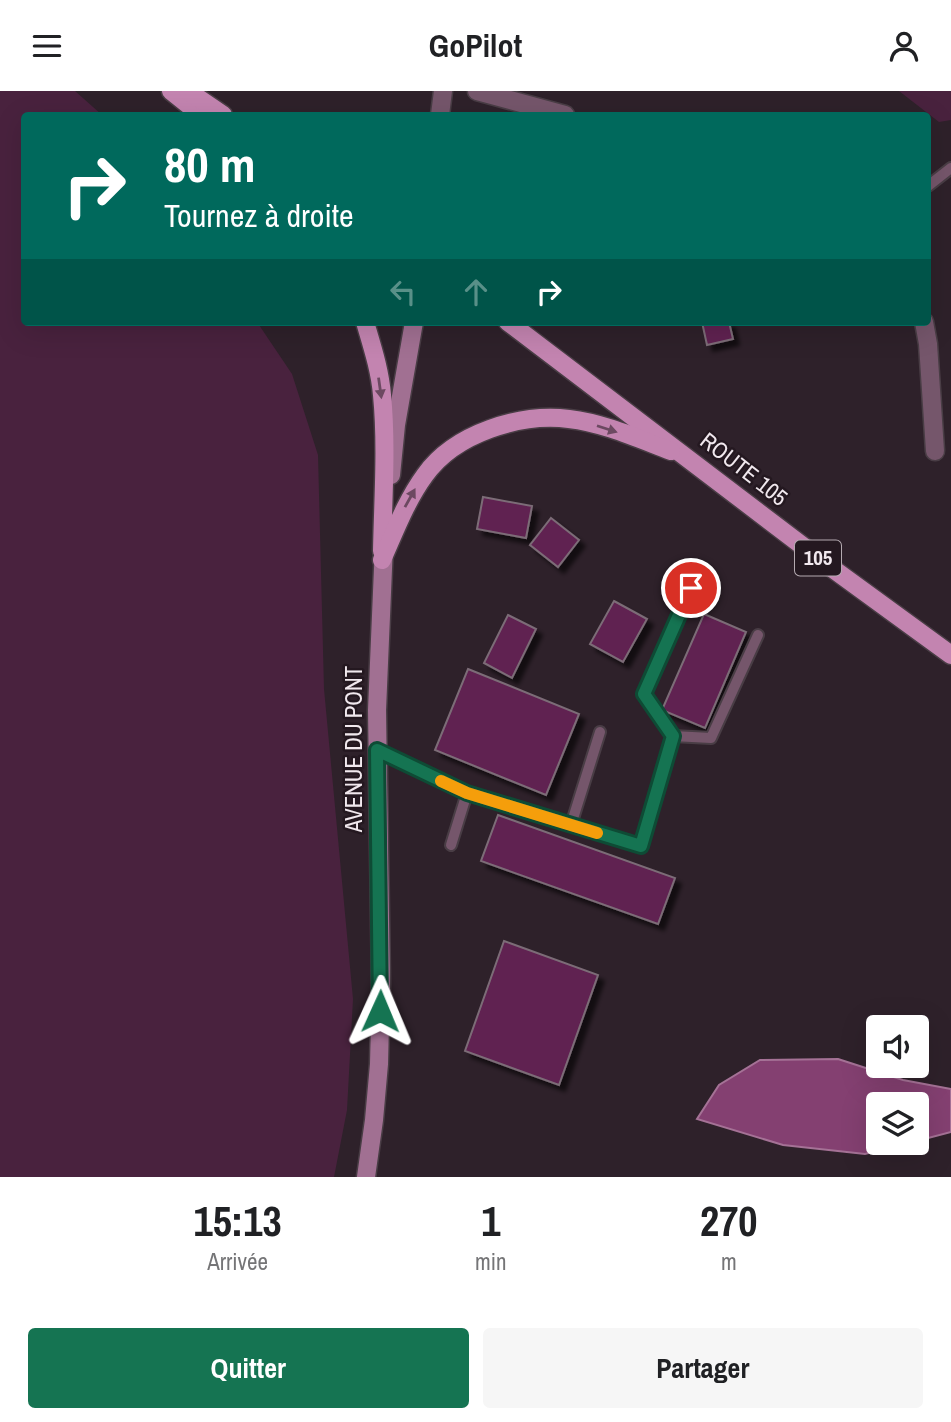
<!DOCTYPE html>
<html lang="fr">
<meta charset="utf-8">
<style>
:root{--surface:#fff;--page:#f6f6f6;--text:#202124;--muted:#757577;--accent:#157452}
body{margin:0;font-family:"Archivo Narrow",sans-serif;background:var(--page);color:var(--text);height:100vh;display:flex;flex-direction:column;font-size:26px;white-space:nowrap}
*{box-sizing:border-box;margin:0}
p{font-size:23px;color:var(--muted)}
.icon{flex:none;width:38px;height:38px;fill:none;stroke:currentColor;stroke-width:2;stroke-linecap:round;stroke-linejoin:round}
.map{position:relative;height:1086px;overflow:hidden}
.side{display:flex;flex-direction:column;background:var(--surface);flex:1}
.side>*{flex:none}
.top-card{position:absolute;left:21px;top:21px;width:910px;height:214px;border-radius:7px;box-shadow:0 7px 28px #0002;background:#00695c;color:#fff;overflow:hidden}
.controls{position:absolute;left:866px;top:924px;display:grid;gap:14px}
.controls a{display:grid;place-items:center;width:63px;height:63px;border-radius:7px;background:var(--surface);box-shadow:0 7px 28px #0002;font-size:35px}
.pin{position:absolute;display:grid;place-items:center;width:60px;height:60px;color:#fff;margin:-30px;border:4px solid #fff;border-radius:50%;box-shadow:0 2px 7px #0007}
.me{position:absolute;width:77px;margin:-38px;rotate:1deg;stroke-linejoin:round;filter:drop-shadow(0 0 5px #0008)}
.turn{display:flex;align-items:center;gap:24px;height:147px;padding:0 28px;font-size:32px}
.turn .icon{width:91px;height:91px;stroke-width:2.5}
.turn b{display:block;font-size:49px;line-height:60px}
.lanes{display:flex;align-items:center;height:66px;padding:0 28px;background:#0003;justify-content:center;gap:35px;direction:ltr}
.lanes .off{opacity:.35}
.eta{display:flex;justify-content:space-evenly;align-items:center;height:119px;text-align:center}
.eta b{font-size:42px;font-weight:700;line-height:49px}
.primary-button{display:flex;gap:14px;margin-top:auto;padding:14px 28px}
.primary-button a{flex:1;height:80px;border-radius:7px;background:var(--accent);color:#fff;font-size:28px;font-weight:700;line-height:80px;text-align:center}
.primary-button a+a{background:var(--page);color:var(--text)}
header{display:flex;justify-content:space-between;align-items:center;height:91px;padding:0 28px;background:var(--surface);font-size:32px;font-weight:700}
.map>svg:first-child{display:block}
.green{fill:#49223e}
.water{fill:#844071;stroke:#a57296;stroke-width:2}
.building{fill:#612051;stroke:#7c6c77;stroke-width:2;filter:url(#shadow)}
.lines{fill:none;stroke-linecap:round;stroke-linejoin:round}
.lane-casing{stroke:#493d45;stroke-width:14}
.street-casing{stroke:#493d45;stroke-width:21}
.secondary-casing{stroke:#493d45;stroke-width:21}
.primary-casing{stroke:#493d45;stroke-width:21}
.lane{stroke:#75566b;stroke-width:10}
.street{stroke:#75566b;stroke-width:18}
.secondary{stroke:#a17092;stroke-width:18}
.primary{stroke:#c384b0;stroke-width:18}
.oneway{fill:#6c4961}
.route-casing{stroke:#0e4b35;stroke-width:18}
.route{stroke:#157452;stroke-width:12}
.slow{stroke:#f59e0b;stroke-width:12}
.labels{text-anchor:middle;stroke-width:5;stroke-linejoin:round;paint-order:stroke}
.shield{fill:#241820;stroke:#b4aab0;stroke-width:2}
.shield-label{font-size:21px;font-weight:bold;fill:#f1e8ee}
.street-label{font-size:23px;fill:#f1e8ee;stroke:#241820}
</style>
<header><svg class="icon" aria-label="menu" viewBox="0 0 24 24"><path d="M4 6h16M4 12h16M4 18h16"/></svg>GoPilot<svg class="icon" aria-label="person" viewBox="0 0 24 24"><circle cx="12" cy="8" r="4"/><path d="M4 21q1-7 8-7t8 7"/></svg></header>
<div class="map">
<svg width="951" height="1086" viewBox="0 0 951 1086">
<defs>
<filter id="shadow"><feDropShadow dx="6" dy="6" stdDeviation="2" flood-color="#0009"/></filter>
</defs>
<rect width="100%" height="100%" fill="#2e212a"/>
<g class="green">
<polygon points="0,0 75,0 102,24 24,24 24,231 257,231 292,283 318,364 324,598 353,908 347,1019 334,1086 0,1086"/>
<polygon points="899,0 951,0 951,29 939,31"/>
</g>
<polygon class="water" points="838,968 903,989 951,998 951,1041 917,1050 917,1013 878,1013 878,1052 908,1052 865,1063 783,1054 697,1028 719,994 760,969"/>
<g class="building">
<polygon points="702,231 729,231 733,248 707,254"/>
<polygon points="483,406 532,415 526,447 477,438"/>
<polygon points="551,427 579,449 558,476 530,454"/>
<polygon points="614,510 647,528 623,571 590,553"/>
<polygon points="704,523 746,541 705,637 662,619"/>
<polygon points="508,524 536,538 512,587 484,572"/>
<polygon points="468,578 579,623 546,704 435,659"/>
<polygon points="498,724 675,787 658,833 481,770"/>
<polygon points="504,850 598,884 559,994 465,960"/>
</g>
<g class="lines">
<g class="lane-casing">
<g id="lane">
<polyline points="928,95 951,77"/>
<polyline points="673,645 711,647 758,544"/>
<polyline points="377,659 467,702 641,755 673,645 644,603 691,497"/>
<polyline points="571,734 600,641"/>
<polyline points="451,754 467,702"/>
</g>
</g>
<g class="street-casing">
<g id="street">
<polyline points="477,0 565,24"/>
<polyline points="440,24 443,0"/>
<polyline points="924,231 928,253 935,360"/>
</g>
</g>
<g class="secondary-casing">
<g id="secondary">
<polyline points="391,384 396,334 414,231"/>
<polyline points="366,1086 374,1029 379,973 381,893 377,619 384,454"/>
</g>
</g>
<g class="primary-casing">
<g id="primary">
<polyline points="171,0 201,24"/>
<polyline points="188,0 223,24"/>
<path d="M365 231C372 255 380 279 382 304 387 355 383 408 382 460"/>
<polyline points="508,231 829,475 951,564"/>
<path d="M382 469C395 440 406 410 425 384 455 342 520 322 569 328 604 332 639 348 671 360"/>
</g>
</g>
<use href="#lane" class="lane"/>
<use href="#street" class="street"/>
<use href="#secondary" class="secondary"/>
<use href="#primary" class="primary"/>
</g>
<defs><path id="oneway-solid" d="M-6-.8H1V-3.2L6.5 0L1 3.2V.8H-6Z" transform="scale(1.75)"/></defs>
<g class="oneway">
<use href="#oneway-solid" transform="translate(380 297) rotate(82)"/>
<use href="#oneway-solid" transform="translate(607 338) rotate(18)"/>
<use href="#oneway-solid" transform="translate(410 407) rotate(-61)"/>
</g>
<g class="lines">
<g class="route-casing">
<polyline id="route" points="380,920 377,659 467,702 641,755 673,645 644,603 691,497"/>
</g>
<use href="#route" class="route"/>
<polyline class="slow" points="441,690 467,702 597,742"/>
</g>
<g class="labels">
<rect class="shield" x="795" y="449.5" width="46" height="35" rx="5"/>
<g class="shield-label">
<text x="818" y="474">105</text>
</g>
<g class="street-label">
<text transform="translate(744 378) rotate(38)" y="8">ROUTE 105</text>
<text transform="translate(354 658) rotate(-90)" y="8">AVENUE DU PONT</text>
</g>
</g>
</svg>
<div class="controls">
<a><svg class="icon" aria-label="sound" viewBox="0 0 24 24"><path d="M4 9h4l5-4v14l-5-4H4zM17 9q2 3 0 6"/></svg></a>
<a><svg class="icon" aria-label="layers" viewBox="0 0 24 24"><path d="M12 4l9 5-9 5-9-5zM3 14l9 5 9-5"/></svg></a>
</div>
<div class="pin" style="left:691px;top:497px;background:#d93025"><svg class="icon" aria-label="arrive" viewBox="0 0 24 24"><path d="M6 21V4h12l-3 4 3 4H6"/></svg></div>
<svg class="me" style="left:380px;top:920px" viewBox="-20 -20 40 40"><path d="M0-17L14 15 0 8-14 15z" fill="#157452" stroke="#fff" stroke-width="4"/></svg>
<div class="top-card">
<div class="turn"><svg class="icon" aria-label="right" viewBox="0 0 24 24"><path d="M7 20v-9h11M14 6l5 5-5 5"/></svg><div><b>80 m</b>Tournez à droite</div></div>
<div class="lanes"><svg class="icon off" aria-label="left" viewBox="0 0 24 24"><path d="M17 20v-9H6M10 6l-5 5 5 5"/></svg><svg class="icon off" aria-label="ahead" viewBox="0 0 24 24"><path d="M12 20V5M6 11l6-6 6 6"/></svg><svg class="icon" aria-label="right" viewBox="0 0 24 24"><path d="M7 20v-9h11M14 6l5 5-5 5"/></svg></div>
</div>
</div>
<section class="side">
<div class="eta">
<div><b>15:13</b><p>Arrivée</p></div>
<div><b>1</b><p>min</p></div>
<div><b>270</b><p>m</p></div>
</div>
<div class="primary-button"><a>Quitter</a><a>Partager</a></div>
</section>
